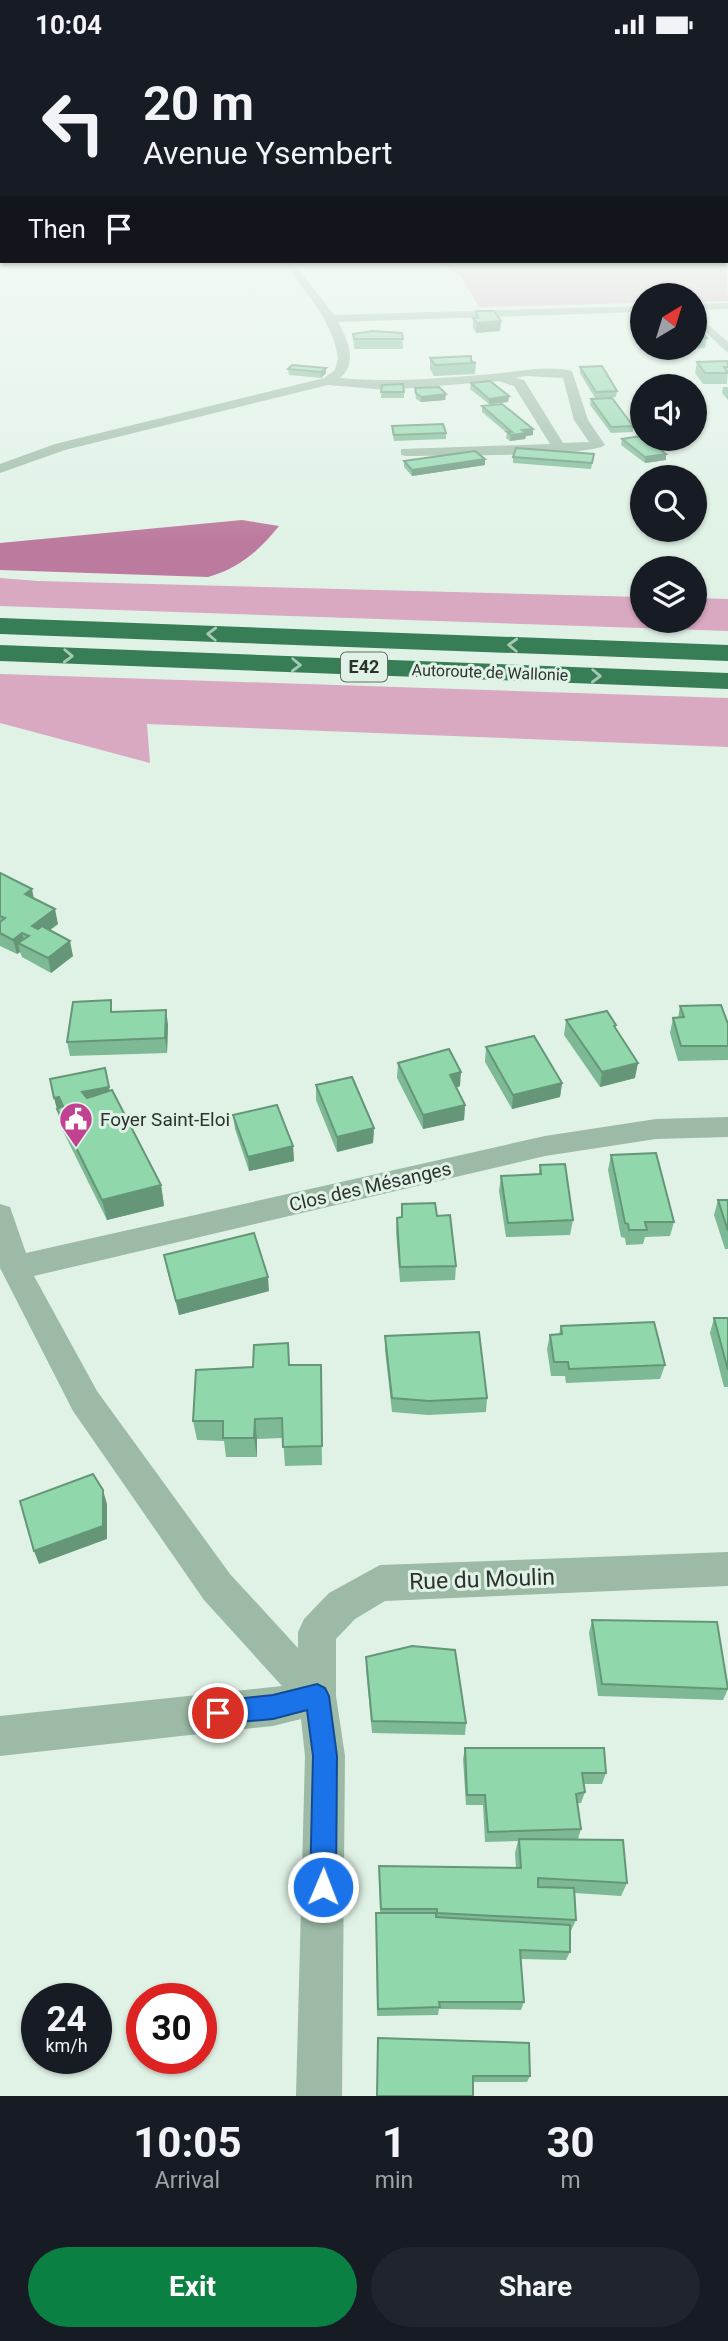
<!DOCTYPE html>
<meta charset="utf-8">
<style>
:root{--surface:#171b24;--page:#20242c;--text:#f1f3f6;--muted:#9ea1a6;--accent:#0b8043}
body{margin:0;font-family:Roboto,sans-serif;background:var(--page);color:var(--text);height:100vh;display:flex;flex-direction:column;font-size:26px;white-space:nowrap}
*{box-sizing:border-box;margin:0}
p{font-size:23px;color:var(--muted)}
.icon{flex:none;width:38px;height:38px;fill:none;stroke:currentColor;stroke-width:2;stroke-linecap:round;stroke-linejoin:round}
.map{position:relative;height:2047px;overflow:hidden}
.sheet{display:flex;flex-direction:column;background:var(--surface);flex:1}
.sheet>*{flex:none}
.top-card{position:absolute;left:0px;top:0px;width:728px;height:214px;box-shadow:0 2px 5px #0004;background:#171b24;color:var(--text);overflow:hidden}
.needle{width:46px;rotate:38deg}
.fabs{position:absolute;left:630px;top:234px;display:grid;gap:14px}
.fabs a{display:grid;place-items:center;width:77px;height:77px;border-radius:50%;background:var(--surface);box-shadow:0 2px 5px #0004;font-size:35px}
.speed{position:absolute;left:21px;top:1934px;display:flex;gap:14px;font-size:35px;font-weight:700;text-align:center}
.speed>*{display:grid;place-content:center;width:91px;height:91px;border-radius:50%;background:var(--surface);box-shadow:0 2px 5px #0004;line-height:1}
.speed small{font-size:18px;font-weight:400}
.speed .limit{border:10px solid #d22;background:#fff;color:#111}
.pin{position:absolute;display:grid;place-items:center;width:60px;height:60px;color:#fff;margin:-30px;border:4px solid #fff;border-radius:50%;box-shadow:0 2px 7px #0007}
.me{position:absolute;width:77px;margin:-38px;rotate:1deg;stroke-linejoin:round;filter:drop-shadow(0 0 5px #0008)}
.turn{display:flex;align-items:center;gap:24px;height:147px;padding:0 28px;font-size:32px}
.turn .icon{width:91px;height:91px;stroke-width:2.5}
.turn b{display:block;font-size:49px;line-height:60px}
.then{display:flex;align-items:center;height:66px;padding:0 28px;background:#0003;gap:14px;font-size:26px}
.eta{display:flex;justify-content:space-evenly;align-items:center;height:119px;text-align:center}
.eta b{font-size:42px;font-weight:700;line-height:49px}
.button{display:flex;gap:14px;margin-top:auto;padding:14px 28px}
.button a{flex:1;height:80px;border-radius:42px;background:var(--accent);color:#fff;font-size:28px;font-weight:700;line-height:80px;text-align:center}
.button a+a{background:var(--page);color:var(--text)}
.status{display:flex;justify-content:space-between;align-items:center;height:49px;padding:0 35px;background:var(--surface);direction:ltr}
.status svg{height:19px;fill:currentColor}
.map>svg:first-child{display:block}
.green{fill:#d9a9c2}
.water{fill:#bc7a9e}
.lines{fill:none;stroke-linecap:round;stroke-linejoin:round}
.street{fill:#9cbaa6;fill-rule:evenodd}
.highway{fill:#377d56;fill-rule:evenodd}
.wall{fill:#7cb994}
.shaded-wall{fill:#659678}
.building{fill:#90d7ac;stroke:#659678;stroke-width:2}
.oneway{stroke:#a5c9b4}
.route{fill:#1a73e8;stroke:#114b97;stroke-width:2}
.labels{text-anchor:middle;stroke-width:6;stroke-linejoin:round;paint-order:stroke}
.far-street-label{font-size:16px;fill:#2c332f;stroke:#e0f2e6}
.shield{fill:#e0f2e6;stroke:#626c66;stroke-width:2}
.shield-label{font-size:18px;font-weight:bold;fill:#2c332f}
.poi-label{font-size:19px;fill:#2c332f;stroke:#e0f2e6;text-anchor:start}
.street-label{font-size:19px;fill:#2c332f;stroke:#e0f2e6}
.near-street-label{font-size:23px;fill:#2c332f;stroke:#e0f2e6}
</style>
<div class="status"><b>10:04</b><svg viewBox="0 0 49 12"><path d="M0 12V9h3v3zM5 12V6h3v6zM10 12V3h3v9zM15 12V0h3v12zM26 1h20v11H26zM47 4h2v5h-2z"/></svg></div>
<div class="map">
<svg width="728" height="2047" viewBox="0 0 728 2047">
<rect width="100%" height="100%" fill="#e0f2e6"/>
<g class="green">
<polygon points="726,207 728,252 695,253 695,247 642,247 642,254 479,258 459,224 442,220 433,212 726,212"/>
<polygon points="0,529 38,532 642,548 642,572 695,572 695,549 728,550 728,582 0,557"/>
<polygon points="0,625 728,649 728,698 147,675 150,714 0,674"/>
</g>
<path class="water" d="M242 471 279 477C259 502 239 519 208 528L0 521V494Z"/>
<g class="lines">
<g class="street">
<path d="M282 212H292L334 266 642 257V263L338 273C348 291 358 314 340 329 392 334 441 329 492 325 519 323 545 316 572 322L588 371 605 396C591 408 435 406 406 407L401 406V400L550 395 514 337 498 332 387 341 328 336 65 401 0 424V415L55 395 324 329 335 321 338 310C333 271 305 243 282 212ZM526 327 563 329 574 371 589 393 563 394 524 331 515 329Z"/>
<polygon points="728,254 728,260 695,261 695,255"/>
<polygon points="695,264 728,293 728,304 695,273"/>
<polygon points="728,1068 728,1088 656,1090 545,1107 34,1227 97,1342 230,1525 298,1599 298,1583 304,1570 329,1544 380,1516 728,1503 728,1537 385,1552 355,1570 336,1590 336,1647 345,1707 342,2047 296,2047 305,1707 301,1670 273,1677 0,1707 0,1667 282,1637 204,1551 73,1362 0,1219 0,1155 10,1158 26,1204 545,1087 656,1070"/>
</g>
<g class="highway">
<polygon points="0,569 728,596 728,612 0,585"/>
<polygon points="0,596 728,624 728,640 0,612"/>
</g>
</g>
<g class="wall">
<polygon points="476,262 501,272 500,282 476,284 473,279 473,269 475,269"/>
<polygon points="695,279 707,289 705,299 680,300 679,299 695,299"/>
<polygon points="402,284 403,300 354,300 353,285"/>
<polygon points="430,309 471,312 476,314 475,325 434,327 430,320"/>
<polygon points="728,312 727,335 703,335 695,324 697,313"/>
<polygon points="292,316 326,324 321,329 289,326 288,320"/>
<polygon points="580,318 617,342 616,348 595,349 580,324"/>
<polygon points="471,334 509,347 508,353 489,355 470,340"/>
<polygon points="382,336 404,343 404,349 381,349"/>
<polygon points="723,338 728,338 728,351 722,344"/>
<polygon points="415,339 446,345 445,351 421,353 416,350"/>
<polygon points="591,350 633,377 633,383 611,384 590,356"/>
<polygon points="482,357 533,386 526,387 525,390 510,392 506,389 507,384 482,363"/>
<polygon points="392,377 446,384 446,390 394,392 392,383"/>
<polygon points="622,390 666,411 645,414 621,396"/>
<polygon points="594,405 591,420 513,414 513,408"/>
<polygon points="485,410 485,416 412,427 404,418 404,412"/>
<polygon points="0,824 34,850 58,875 50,881 73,907 51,924 22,908 20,903 17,905 0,897"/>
<polygon points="680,957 728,975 728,1011 678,1012 670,984 673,969 678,969"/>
<polygon points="566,971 616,980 635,1029 600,1038 564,986"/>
<polygon points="168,975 167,1004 70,1007 67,993"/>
<polygon points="486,998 562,1034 560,1048 512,1060 485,1013"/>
<polygon points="398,1014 460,1037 456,1039 465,1056 464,1071 423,1080 397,1029"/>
<polygon points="50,1030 110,1042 161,1136 164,1157 107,1171 62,1080"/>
<polygon points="316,1036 374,1079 373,1094 337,1103 316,1051"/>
<polygon points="233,1066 293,1097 294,1112 249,1122 235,1080"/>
<polygon points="611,1106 674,1173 670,1187 645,1188 643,1195 626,1196 625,1189 621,1188 608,1121"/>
<polygon points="540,1116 573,1171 570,1186 506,1188 499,1142 501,1127 539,1125"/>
<polygon points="718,1151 728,1151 728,1200 725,1200 714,1166"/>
<polygon points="437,1167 456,1217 455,1231 400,1233 396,1183 397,1169"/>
<polygon points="164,1206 269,1242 179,1266 167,1221"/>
<polygon points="714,1269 728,1269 728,1338 724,1338 710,1284"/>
<polygon points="561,1277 665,1316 660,1330 566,1334 565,1327 551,1327 547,1300 550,1286 559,1285"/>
<polygon points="385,1287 487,1349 486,1363 428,1366 392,1363 385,1301"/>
<polygon points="290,1316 321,1336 322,1416 285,1417 283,1389 257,1390 257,1408 226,1408 224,1392 197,1391 193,1372"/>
<polygon points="592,1571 728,1638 728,1640 723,1651 598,1647 589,1584"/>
<polygon points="366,1608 466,1674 465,1686 372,1684 366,1620"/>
<polygon points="465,1699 606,1724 602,1735 584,1735 585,1743 581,1754 578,1754 581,1780 578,1790 627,1834 621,1847 575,1844 576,1871 570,1884 570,1903 566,1911 521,1910 524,1953 521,1961 439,1960 438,1966 377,1967 376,1864 380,1864 379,1817 516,1819 515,1804 518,1792 485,1793 483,1756 466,1756 463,1710"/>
<polygon points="378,1989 530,2027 527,2033 473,2033"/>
</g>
<g class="shaded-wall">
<polygon points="501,272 500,282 476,284 477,274"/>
<polygon points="326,319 326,324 321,329 321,323"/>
<polygon points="446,345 445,351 421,353 421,348"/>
<polygon points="509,347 508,353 489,355 489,350"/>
<polygon points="533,380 533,386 526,387 525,390 510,392 511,386 522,381"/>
<polygon points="666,405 666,411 645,414 645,408"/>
<polygon points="485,410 485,416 412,427 412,421"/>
<polygon points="32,840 35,855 25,845"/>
<polygon points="55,860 58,875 35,892 32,877"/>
<polygon points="22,884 26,897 18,894 20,903 17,905 13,891"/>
<polygon points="70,892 73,907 51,924 48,909"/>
<polygon points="166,961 168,975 167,1004 165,989"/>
<polygon points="638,1014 635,1029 600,1038 602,1023"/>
<polygon points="461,1023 460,1037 449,1041 450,1026"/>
<polygon points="562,1034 560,1048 512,1060 513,1046"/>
<polygon points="109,1038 113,1059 87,1064 82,1043"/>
<polygon points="59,1048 64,1069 57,1060 54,1049"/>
<polygon points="465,1056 464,1071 423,1080 423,1066"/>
<polygon points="374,1079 373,1094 337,1103 337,1088"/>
<polygon points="293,1097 294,1112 249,1122 248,1108"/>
<polygon points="161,1136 164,1157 107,1171 102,1151"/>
<polygon points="268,1228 269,1242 179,1266 176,1252"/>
<polygon points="255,1370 257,1390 257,1408 254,1389"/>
<polygon points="103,1441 107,1455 107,1490 39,1515 34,1502"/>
</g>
<g class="building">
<polygon points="476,262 494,262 501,272 477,274 473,269 478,269"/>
<polygon points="695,279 700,279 707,289 695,289"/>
<polygon points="372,282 402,284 403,290 354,290 353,285"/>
<polygon points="471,307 471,312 476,314 435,316 430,309"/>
<polygon points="728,312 728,318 724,318 728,324 705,324 697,313"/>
<polygon points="292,316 326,319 321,323 288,320"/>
<polygon points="602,317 617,342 596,343 580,318"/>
<polygon points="490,332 509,347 489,350 471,334"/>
<polygon points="403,335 404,343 381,343 382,336"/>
<polygon points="439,338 446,345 421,348 416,344 415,339"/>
<polygon points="612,349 633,377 611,378 591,350"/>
<polygon points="502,355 533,380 522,381 526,384 511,386 507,383 512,383 482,357"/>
<polygon points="443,375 446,384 394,386 392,377"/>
<polygon points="642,387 642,390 647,390 666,405 645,408 622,390"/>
<polygon points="516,399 594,405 592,414 513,408"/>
<polygon points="475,402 485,410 412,421 404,412"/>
<polygon points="0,824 32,840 25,845 55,860 32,877 38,880 42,877 70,892 48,909 18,894 29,887 22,884 13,891 0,884 0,873 5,869 0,867"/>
<polygon points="111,951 111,963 166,961 165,989 67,993 73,953"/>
<polygon points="721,956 728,975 728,997 681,997 673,969 684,968 680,957"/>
<polygon points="607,962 616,976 614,977 638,1014 602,1023 566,971"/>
<polygon points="534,987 562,1034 513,1046 486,998"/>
<polygon points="449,1000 461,1023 450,1026 465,1056 423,1066 398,1014"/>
<polygon points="105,1019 109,1038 82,1043 87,1049 112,1041 161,1136 102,1151 57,1060 63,1057 59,1048 54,1049 50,1030"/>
<polygon points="352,1028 374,1079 337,1088 316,1036"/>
<polygon points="277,1056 293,1097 248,1108 233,1066"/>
<polygon points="656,1104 674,1173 645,1173 647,1181 629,1181 628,1175 625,1174 611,1106"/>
<polygon points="565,1115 573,1171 508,1174 501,1127 541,1125 540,1116"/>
<polygon points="718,1151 728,1151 728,1182"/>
<polygon points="435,1154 437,1167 450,1166 456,1217 400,1218 397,1169 402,1168 402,1155"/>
<polygon points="254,1184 268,1228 176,1252 164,1206"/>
<polygon points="714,1269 728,1269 728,1321"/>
<polygon points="654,1273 665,1316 569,1320 568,1313 554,1313 550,1286 562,1285 561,1277"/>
<polygon points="479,1283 487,1349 429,1352 392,1349 385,1287"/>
<polygon points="288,1294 289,1316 321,1316 322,1397 283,1398 282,1369 255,1370 254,1389 223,1389 223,1372 193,1372 196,1321 253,1318 254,1296"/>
<polygon points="93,1425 103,1441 103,1477 34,1502 20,1452"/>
<polygon points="592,1571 717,1573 728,1640 602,1635"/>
<polygon points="412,1597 455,1601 466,1674 372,1672 366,1608"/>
<polygon points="465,1699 604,1699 606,1724 582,1724 585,1743 576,1745 581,1780 488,1783 485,1746 467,1746"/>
<polygon points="519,1790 623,1791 627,1834 538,1829 538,1838 574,1839 576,1871 437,1864 437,1860 381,1860 379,1817 521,1819"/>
<polygon points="376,1864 436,1864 436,1868 570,1876 570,1903 520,1901 524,1953 439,1953 440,1958 378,1960"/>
<polygon points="378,1989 529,1994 530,2027 473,2027 473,2047 377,2047"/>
</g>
<defs><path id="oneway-chevron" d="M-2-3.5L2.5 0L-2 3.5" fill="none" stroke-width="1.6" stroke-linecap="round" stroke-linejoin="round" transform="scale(1.75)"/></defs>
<g class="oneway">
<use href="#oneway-chevron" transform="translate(212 585) rotate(-178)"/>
<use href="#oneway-chevron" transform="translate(513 596) rotate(-178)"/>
<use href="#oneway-chevron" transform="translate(68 607) rotate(2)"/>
<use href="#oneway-chevron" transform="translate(296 616) rotate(2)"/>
<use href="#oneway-chevron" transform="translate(596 627) rotate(2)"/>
</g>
<linearGradient id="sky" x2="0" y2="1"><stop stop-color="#969dca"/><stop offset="0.42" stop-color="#f1f9f4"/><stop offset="1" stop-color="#f1f9f4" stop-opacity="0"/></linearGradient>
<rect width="728" height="493" fill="url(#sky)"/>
<polygon class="route" points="317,1635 325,1639 329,1647 337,1707 336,1838 332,1847 323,1850 314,1847 310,1838 313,1707 307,1661 273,1670 218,1675 210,1672 206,1664 210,1655 218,1652 273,1646"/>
<defs>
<g id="civic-pin" transform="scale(1.75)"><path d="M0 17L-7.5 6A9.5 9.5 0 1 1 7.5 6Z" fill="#c04291" stroke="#e0f2e6"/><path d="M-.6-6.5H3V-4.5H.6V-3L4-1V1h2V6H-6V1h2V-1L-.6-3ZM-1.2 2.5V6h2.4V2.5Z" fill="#fff"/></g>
</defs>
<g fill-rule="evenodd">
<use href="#civic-pin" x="76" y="1070"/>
</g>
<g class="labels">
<g class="far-street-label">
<text transform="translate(490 623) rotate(2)" y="6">Autoroute de Wallonie</text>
</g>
<rect class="shield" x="341" y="603.5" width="46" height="29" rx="5"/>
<g class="shield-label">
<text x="364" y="624">E42</text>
</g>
<g class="poi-label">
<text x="100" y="1077">Foyer Saint-Eloi</text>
</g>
<g class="street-label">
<text transform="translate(370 1137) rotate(-13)" y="7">Clos des Mésanges</text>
</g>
<g class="near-street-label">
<text transform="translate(482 1530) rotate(-2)" y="8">Rue du Moulin</text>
</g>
</g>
</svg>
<div class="fabs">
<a><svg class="needle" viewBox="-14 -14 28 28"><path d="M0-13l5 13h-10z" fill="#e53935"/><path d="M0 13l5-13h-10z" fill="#9ea1a6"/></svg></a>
<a><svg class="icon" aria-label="sound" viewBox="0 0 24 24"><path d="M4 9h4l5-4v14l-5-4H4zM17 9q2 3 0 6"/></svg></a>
<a><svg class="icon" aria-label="search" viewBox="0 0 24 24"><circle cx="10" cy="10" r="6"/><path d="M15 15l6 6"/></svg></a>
<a><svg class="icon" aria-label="layers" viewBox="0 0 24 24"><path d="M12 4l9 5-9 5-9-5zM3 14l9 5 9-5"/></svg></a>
</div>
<div class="speed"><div>24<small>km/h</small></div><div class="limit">30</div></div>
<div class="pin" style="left:218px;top:1664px;background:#d93025"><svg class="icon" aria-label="arrive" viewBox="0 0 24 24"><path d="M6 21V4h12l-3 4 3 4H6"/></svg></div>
<svg class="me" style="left:323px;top:1838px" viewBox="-20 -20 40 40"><circle r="17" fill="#1a73e8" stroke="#fff" stroke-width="3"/><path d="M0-11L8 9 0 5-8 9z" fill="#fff"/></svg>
<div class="top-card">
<div class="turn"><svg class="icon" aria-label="left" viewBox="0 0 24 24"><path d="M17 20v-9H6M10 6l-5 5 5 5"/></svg><div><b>20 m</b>Avenue Ysembert</div></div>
<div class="then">Then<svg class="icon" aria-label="arrive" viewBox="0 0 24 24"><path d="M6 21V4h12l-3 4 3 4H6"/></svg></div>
</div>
</div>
<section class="sheet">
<div class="eta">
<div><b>10:05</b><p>Arrival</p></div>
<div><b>1</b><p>min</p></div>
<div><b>30</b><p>m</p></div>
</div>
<div class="button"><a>Exit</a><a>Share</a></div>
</section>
